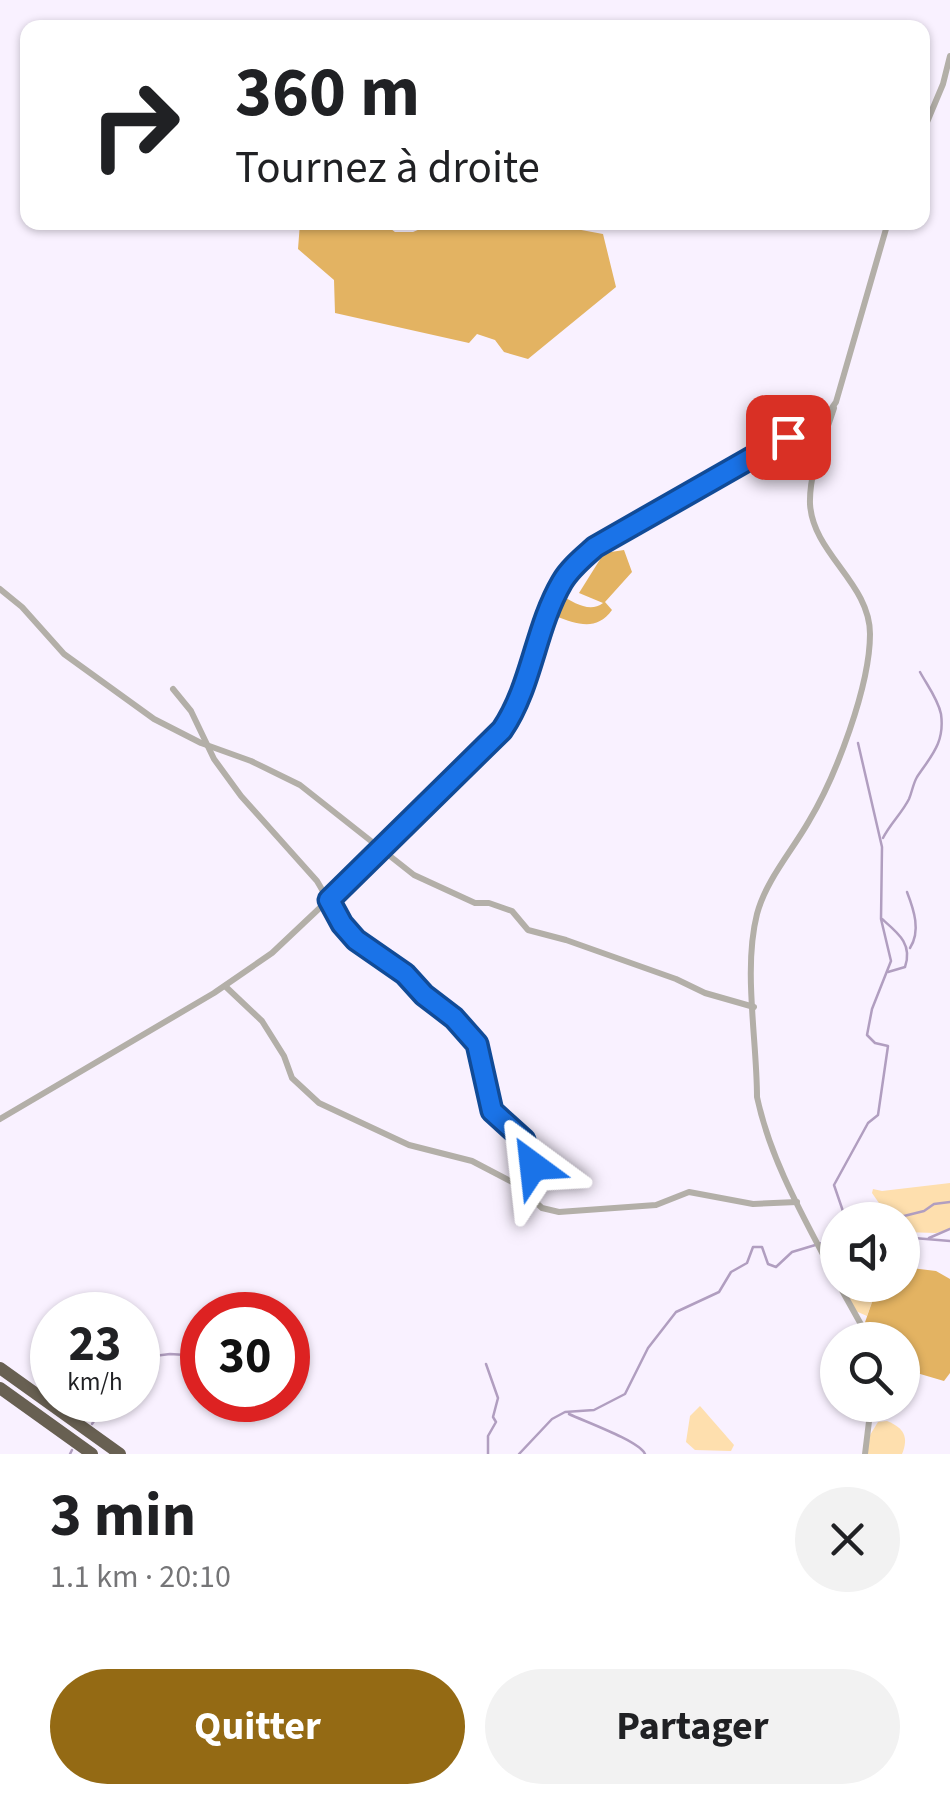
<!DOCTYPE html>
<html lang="fr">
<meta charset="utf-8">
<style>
:root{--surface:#fff;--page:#f2f2f2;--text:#202124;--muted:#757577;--accent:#946a14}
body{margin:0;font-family:"Source Sans 3",sans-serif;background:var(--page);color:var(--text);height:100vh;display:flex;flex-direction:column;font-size:38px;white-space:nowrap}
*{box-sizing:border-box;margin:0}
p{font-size:32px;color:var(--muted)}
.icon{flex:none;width:55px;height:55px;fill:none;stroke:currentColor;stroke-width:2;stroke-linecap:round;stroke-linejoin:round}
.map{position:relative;height:1454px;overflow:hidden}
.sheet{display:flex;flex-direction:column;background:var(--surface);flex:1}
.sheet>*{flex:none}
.hud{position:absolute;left:20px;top:20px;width:910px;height:210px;border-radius:20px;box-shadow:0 2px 8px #0004;background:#fff;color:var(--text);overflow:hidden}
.tools{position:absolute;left:820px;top:1202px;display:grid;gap:20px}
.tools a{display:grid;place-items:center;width:100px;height:100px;border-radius:50%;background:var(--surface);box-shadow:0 2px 8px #0004;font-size:50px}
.speed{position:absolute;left:30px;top:1292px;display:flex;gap:20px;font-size:50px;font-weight:700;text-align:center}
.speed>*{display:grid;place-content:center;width:130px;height:130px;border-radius:50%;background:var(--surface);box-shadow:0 2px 8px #0004;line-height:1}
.speed small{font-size:25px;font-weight:400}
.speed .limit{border:15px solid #d22;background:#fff;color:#111}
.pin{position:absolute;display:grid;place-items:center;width:85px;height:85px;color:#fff;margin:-42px;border-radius:20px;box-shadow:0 5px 15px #0006}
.me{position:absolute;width:110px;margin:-55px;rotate:330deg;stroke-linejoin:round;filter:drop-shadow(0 0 8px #0008)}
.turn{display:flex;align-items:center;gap:35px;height:210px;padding:0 50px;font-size:45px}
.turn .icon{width:130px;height:130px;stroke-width:2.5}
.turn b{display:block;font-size:70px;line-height:85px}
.round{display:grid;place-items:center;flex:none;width:105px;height:105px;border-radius:52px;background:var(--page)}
.headline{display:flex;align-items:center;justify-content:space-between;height:170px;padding:0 50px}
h1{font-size:60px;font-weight:700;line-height:75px}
.cta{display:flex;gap:20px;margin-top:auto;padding:20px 50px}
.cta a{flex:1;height:115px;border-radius:60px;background:var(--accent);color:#fff;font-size:40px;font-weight:700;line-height:115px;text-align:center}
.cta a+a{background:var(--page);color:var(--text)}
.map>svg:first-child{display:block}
.green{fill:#fedfae}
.forest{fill:#e3b362}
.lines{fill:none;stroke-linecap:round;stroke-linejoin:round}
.stream{stroke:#b19ec0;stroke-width:2.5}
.street{stroke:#b3afa8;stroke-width:6}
.highway{stroke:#686052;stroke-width:12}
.route-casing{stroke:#114b97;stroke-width:25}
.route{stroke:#1a73e8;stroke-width:18}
</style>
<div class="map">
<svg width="950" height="1454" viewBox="0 0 950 1454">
<rect width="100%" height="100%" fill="#f9f1ff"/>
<g class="green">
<polygon points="950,1183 950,1229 936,1233 903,1232 902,1220 885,1220 881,1206 872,1193 873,1189 882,1191"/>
<polygon points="842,1285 878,1285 867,1316 851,1309"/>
<polygon points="700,1406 734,1445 731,1451 695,1450 686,1442 690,1416"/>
<path d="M887 1421C904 1428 909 1437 902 1454H867L870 1435 878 1422Z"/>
</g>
<g class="forest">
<polygon points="300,223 383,223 395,232 413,232 434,223 538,222 603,234 616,287 528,359 504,352 495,340 477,334 469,343 335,313 334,280 298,249"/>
<path d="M624 550 632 572 605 602 612 610C596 632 577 624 555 616L561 595C574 603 590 613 603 603L579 593 604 553Z"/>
<polygon points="903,1267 936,1271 950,1279 950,1373 944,1381 910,1371 903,1365 902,1340 865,1340 863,1328 878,1285 902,1285"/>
</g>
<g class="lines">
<g class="stream">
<path d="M883 838C890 824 902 813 909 799 912 792 913 784 917 777 931 756 945 743 941 714 938 699 927 685 920 672"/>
<path d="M907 892C914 910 921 931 910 948"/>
<path d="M882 919C898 933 913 944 905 967L888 972"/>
<polyline points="846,1220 834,1185 868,1123 878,1115 888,1046 875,1043 867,1035 872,1009 891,961 881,919 882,847 858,743"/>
<polyline points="888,1220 924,1211 934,1204 950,1202"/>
<polyline points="902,1237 950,1241"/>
<polyline points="929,1238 950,1229"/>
<polyline points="138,1358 170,1354 202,1356"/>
<polyline points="486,1364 498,1398 493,1417 496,1422 488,1436 488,1454"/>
<path d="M569 1414C586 1422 639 1441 645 1454"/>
<polyline points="92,1424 108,1400"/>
<polyline points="70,1454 72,1450"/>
<polyline points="519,1454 552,1419 565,1412 594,1410 625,1394 648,1348 676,1312 719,1292 731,1272 747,1263 753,1247 762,1247 768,1264 776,1267 792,1252 822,1243 838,1231"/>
</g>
<g class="street">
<polyline points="922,134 943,84 950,56"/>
<path d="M834 408C824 439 809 472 810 504 813 554 870 583 870 634 870 686 836 776 809 821 792 851 766 880 757 914 743 969 757 1040 757 1097 771 1163 807 1223 838 1283"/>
<polyline points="0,589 22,607 64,654 154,719 201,743 251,761 300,785 414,875 475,903 489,903 512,911 528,930 566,940 676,979 705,993 754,1007"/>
<polyline points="173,689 191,711 214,759 241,796 317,881 342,924 356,939 416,984 477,1044 493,1111 515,1129 531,1155 533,1167 521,1188"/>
<polyline points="225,986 262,1021 284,1056 292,1078 319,1103 409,1145 472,1161 516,1184 542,1208 559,1212 656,1205 689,1192 753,1204 797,1202"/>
<polyline points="0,1119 214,993 272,953 449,786 492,742 511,717 563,580 595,547 829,412 836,402 888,222"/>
<polyline points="839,1285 863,1328 865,1340"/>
<polyline points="865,1454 871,1405"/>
</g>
<g class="highway">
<polyline points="0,1368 120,1454"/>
<polyline points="0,1388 92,1454"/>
</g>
</g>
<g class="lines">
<g class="route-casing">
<path id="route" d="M533 1166 524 1140 492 1111 477 1044 454 1018 424 995 405 974 356 940 342 924 329 900 502 730C532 686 535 628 562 582 570 568 584 557 595 547L788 437"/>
</g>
<use href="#route" class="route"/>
</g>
</svg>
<div class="tools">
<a><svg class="icon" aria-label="sound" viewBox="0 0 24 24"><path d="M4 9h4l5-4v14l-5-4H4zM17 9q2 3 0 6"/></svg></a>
<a><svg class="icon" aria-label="search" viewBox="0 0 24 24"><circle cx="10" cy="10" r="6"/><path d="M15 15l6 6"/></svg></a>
</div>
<div class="speed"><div>23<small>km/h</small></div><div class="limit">30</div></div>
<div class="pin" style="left:788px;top:437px;background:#d93025"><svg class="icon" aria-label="arrive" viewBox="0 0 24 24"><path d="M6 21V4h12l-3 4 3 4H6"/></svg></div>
<svg class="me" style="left:533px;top:1166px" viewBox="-20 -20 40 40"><path d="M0-17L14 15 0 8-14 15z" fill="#1a73e8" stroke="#fff" stroke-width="4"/></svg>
<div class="hud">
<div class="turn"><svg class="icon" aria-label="right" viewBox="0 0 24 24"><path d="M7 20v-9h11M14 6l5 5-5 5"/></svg><div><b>360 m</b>Tournez à droite</div></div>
</div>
</div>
<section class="sheet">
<div class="headline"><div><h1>3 min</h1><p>1.1 km · 20:10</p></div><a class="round"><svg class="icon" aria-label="close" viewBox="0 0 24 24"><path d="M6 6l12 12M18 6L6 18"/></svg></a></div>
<div class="cta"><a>Quitter</a><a>Partager</a></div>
</section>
